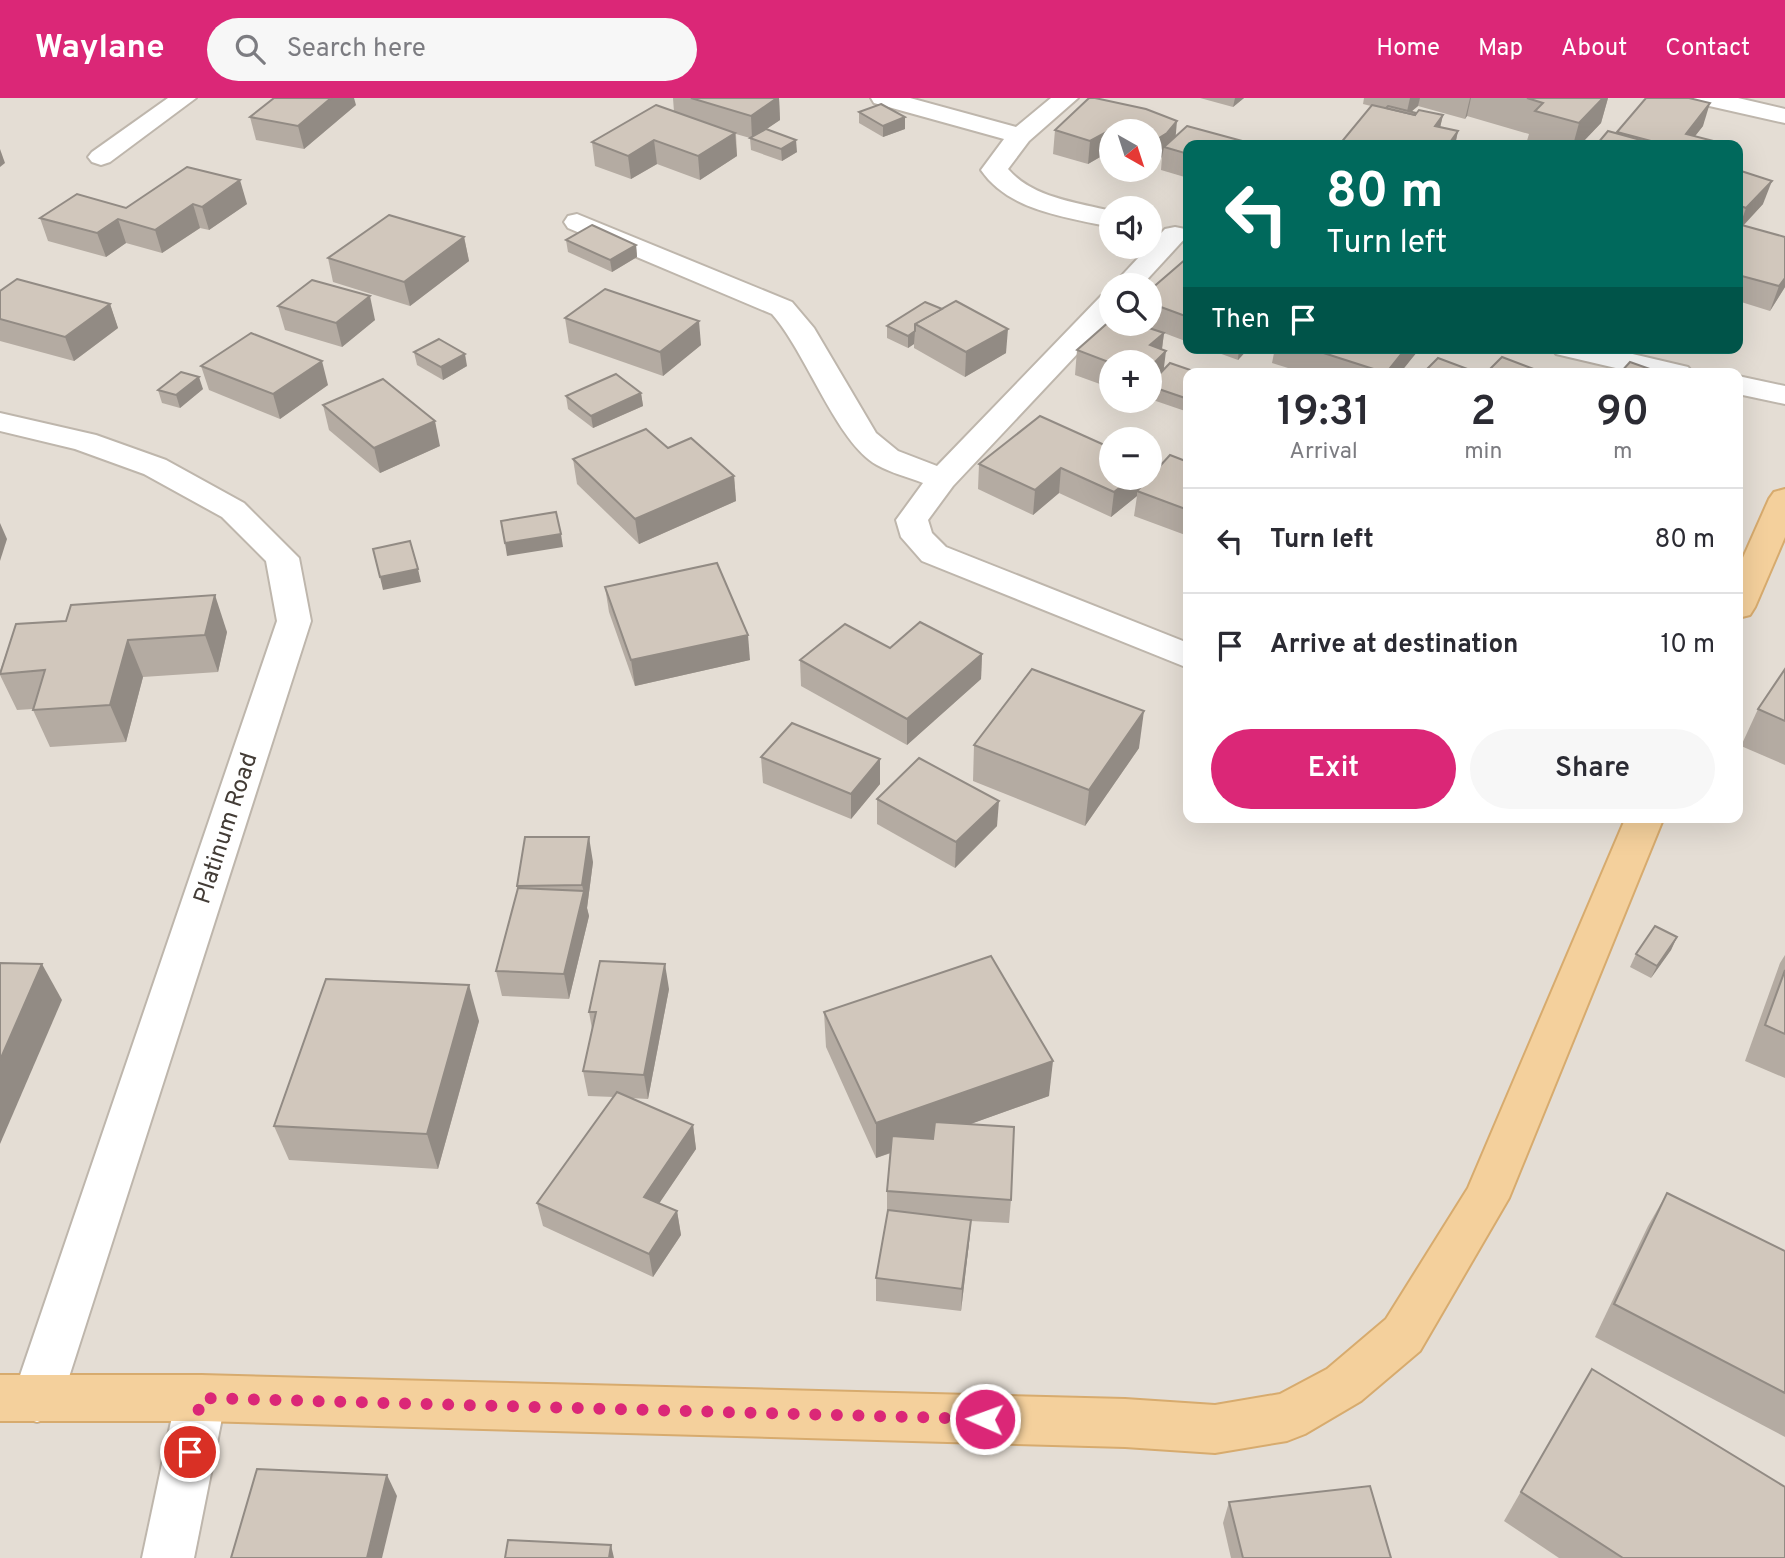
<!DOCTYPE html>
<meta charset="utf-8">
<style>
:root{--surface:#fff;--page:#f7f7f7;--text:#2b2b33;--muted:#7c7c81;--line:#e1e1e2;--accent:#db2777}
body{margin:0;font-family:Overpass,sans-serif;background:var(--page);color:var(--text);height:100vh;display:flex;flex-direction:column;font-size:26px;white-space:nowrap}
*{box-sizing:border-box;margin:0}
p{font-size:23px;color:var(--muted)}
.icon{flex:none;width:38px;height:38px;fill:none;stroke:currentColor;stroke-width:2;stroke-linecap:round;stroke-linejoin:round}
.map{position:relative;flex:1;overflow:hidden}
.sheet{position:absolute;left:1183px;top:270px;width:560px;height:455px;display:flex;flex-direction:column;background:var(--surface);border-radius:14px;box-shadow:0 7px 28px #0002}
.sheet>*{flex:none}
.banner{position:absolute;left:1183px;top:42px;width:560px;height:214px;border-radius:14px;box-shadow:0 7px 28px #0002;background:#00695c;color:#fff;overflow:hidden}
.needle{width:46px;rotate:141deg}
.buttons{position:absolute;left:1099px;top:21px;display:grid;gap:14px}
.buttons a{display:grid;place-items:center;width:63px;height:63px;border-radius:50%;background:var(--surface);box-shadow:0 7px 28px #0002;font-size:35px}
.pin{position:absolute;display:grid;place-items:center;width:60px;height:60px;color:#fff;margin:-30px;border:4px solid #fff;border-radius:50%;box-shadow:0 2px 7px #0007}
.me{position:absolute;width:77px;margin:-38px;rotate:272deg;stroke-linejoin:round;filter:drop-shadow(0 0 5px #0008)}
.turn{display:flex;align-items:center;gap:24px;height:147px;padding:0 28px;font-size:32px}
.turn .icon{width:91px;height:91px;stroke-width:2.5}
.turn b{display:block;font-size:49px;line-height:60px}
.then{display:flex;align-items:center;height:66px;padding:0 28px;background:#0003;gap:14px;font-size:26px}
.eta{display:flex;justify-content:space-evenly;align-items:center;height:119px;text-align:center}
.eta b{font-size:42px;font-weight:600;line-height:49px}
.action{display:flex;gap:14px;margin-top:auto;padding:14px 28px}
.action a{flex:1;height:80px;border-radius:42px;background:var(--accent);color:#fff;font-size:28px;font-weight:600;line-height:80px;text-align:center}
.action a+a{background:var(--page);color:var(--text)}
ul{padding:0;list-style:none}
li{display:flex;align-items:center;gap:21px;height:105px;padding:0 28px;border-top:2px solid var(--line)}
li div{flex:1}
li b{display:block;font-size:26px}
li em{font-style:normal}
header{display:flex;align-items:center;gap:42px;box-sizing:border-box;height:98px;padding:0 35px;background:var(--accent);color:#fff}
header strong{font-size:33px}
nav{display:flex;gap:38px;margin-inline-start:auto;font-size:24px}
.search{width:490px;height:63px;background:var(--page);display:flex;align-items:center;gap:18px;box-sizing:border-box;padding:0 24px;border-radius:38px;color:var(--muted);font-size:26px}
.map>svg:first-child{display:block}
.residential{fill:#e4ddd4;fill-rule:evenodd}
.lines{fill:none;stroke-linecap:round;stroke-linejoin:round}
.minor-casing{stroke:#beb6ac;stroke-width:4}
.major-casing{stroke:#d7ab6e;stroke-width:4}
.minor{fill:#fff;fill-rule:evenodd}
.major{fill:#f4d09c;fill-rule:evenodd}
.wall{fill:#b4aba2}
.shaded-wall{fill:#928b84}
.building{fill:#d1c7bc;stroke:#928b84;stroke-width:2}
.route{stroke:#db2777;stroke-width:12;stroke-dasharray:0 21.6}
.labels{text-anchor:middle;stroke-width:5;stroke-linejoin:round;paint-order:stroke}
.street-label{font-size:24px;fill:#433c36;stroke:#fff}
</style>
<header>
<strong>Waylane</strong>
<div class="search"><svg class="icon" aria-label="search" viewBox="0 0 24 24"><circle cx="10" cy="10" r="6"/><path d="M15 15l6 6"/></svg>Search here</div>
<nav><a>Home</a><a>Map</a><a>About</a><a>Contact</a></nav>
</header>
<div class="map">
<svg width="1785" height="1460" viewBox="0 0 1785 1460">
<rect width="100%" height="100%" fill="#f1ece6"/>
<path class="residential" d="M0 0H1785V1460H0ZM1111 33H1150V72H1111ZM1188 47H1738V250H1188ZM1111 110H1150V149H1111ZM1111 187H1150V226H1111ZM1111 264H1150V303H1111ZM1188 275H1738V719H1188ZM1111 341H1150V380H1111Z"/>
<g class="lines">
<g class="minor-casing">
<g id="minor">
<polygon points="168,0 196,0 110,64 101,67 92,64 88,59 92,54"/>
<path d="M871 0H910L1016 29 1051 0H1078L1029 43 1008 71C1033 100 1076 104 1111 113V129C1066 119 1009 113 981 72L1004 41 874 5Z"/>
<polygon points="1693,0 1738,0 1785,11 1785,25 1696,5"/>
<path d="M577 116 792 204 814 230 876 335 898 353 937 368 1101 198 1111 196V220L953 388 928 422 932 435 946 449 1188 545V570L922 463 901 439 896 422 923 385C908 379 891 375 877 367 837 345 806 254 772 216L568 130 564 124 568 118Z"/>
<polygon points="1175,129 1185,131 1188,137 1142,187 1113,187 1165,131"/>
<polygon points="1552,250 1607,250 1688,269 1693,275 1637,275 1556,256"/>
<polygon points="1738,278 1785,288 1785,306 1738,296"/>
<polygon points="0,315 96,337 166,362 244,405 299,460 311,523 62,1301 55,1318 37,1324 19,1318 12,1301 277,523 266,463 222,419 144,376 75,351 0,333"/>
<polygon points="201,1277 219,1283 226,1300 194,1460 142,1460 176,1300 183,1283"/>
</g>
</g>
<g class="major-casing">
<g id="major">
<polygon points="1785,391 1785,439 1755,509 1750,517 1738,520 1738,471 1769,401 1774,394"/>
<polygon points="1626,719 1664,719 1509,1100 1420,1253 1361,1303 1305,1336 1287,1343 1215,1355 1125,1349 201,1323 0,1323 0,1277 201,1277 1125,1301 1215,1307 1280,1296 1327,1271 1386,1221 1468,1090"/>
</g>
</g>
<use href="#minor" class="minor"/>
<use href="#major" class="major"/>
</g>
<g class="wall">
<polygon points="673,0 779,0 780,22 766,31 797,54 782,63 751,52 750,40 736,36 737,58 700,82 657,66 631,81 595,68 592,44 674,14"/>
<polygon points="1089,0 1176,38 1188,47 1188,80 1161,72 1162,59 1150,67 1150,33 1111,33 1111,56 1107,55 1088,66 1053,56 1055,32"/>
<polygon points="1200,0 1244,0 1233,9"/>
<polygon points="1364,0 1608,0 1601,25 1580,47 1532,47 1526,46 1529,36 1467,18 1465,21 1418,8 1411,14 1443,17 1440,29 1458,33 1455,47 1339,47 1371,8 1363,6"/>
<polygon points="356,7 304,51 256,42 250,19"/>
<polygon points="859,14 905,31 883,39 859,25"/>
<polygon points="1703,28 1695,38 1729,47 1597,47 1597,46 1616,36 1617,34"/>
<polygon points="187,69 247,106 209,132 200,130 162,155 126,145 106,159 48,143 40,120 126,110"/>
<polygon points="1738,72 1763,106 1743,128 1785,139 1785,189 1770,213 1738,203"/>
<polygon points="464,139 469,163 410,208 333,184 328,160"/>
<polygon points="566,142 636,147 637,159 612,174 568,154"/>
<polygon points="1188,160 1188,244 1164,235 1162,251 1164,272 1188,275 1188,314 1150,301 1150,264 1111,264 1111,290 1075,277 1077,252 1111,226 1150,226 1150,192"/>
<polygon points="0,193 110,206 118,230 74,263 0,243"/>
<polygon points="925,204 1006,255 965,279 914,250 914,246 908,250 887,240 887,228"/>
<polygon points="278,208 375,222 342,249 285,232"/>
<polygon points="565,220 701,247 663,278 569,245"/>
<polygon points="1205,250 1249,250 1238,262"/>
<polygon points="1275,250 1418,250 1417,254 1400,275 1304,275 1272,265"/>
<polygon points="414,254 467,268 443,282 417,267"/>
<polygon points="201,268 328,287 280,321 209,292"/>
<polygon points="203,291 180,310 162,305 158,292"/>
<polygon points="641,295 643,308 593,330 568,311 566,298"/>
<polygon points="323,307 440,348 380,375 329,332"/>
<polygon points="1040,318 1111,380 1147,380 1146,384 1188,364 1188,438 1134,418 1137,398 1111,419 1059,395 1033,417 978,391 979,366"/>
<polygon points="1188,337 1188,352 1185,351"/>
<polygon points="668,350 734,378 736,403 639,446 577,386 573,361"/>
<polygon points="605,489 750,562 635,588 609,514"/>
<polygon points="16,526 227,534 218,574 143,579 126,644 50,649 33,612 33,611 17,612 0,577 0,573"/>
<polygon points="982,556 981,581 907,647 801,588 800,562"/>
<polygon points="1785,571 1785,667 1741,648 1758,611"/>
<polygon points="974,647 1139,650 1085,728 973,683"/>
<polygon points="761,659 880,686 851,721 763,685"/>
<polygon points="877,701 997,728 955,770 877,726"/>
<polygon points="593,764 587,810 589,818 569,901 502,898 496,873 518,790 517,788"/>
<polygon points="1677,839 1671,852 1651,880 1630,869 1636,856"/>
<polygon points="1785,857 1785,980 1745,963 1780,865"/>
<polygon points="669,891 648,1001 630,1000 693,1027 696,1051 659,1105 677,1113 681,1137 653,1179 543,1128 537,1105 614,999 588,998 583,973 592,931 589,914"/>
<polygon points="824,914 1049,998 970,1026 1011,1102 1009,1125 971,1123 969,1145 961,1213 876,1203 876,1180 887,1116 887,1093 891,1055 876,1060 826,949"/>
<polygon points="479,923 438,1071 289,1062 274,1028"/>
<polygon points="1667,1095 1785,1153 1785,1339 1595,1239 1648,1128"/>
<polygon points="1573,1303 1785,1460 1559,1460 1504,1423"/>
<polygon points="1229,1404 1391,1460 1231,1460 1223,1425"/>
</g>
<g class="shaded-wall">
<polygon points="331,0 354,0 356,7 304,51 298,28"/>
<polygon points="777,0 779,0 780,22 752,41 751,18"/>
<polygon points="1235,0 1244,0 1233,9"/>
<polygon points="1410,0 1420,0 1418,8 1406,18"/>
<polygon points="1470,0 1471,0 1467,18 1465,21"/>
<polygon points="1603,0 1608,0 1601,25 1580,47 1573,47 1579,25"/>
<polygon points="1710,5 1703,28 1688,47 1686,36"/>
<polygon points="1443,17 1436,47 1435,28"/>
<polygon points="905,19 905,31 883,39 883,28"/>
<polygon points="1177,23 1175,46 1164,49 1162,59 1150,67 1151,45"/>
<polygon points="1110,32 1107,55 1088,66 1090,43"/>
<polygon points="1458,33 1455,47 1448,47"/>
<polygon points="735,35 737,58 700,82 698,58"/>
<polygon points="654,42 657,66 631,81 628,58"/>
<polygon points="796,42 797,54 782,63 781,51"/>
<polygon points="0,51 5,65 0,69"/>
<polygon points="240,82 247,106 209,132 202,109"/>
<polygon points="1772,83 1763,106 1738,133 1746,110"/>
<polygon points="193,106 200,130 162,155 155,132"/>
<polygon points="118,121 126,145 106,159 97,135"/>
<polygon points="464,139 469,163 410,208 404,184"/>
<polygon points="636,147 637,159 612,174 610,162"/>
<polygon points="1785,180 1785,189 1770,213 1779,188"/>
<polygon points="370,198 375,222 342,249 336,225"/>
<polygon points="110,206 118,230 74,263 65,239"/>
<polygon points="699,223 701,247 663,278 660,254"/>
<polygon points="1008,231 1006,255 965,279 966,254"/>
<polygon points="915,233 914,246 908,250 908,238"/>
<polygon points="1164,235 1161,258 1166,253 1163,277 1150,288 1150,247"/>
<polygon points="1239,250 1249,250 1238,262"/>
<polygon points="1406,250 1418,250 1417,254 1400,275 1386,275"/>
<polygon points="465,256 467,268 443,282 441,269"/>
<polygon points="322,263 328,287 280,321 273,296"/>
<polygon points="199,279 203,291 180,310 176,297"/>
<polygon points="641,295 643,308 593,330 591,318"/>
<polygon points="435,323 440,348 380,375 374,350"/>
<polygon points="1061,370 1059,395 1033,417 1035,392"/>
<polygon points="734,378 736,403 639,446 635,421"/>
<polygon points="1132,380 1146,380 1145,391 1137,393 1137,398 1111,419 1114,394"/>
<polygon points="0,425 7,441 0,463"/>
<polygon points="561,436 563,449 507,458 505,445"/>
<polygon points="418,471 421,484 383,492 380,479"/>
<polygon points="215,497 227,534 218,574 205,537"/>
<polygon points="748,537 750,562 635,588 631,562"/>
<polygon points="128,542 143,579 126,644 110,607"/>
<polygon points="982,556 981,581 907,647 907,621"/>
<polygon points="1144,613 1139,650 1085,728 1089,692"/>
<polygon points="880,661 880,686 851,721 851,696"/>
<polygon points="999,703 997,728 955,770 956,744"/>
<polygon points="589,739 593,764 587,810 589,818 569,901 564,876 584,795 582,787"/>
<polygon points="1677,839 1671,852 1651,880 1657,868"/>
<polygon points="42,866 62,902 0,1046 0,962"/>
<polygon points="665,866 669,891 648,1001 644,977"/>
<polygon points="469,887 479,923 438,1071 427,1036"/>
<polygon points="1053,963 1049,998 876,1060 876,1025"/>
<polygon points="693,1027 696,1051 648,1122 644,1099"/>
<polygon points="677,1113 681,1137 653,1179 649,1156"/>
<polygon points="971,1122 969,1145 961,1213 962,1191"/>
<polygon points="387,1377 397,1398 382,1460 367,1460"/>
<polygon points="611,1447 614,1460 609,1460"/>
</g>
<g class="building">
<polygon points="274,0 331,0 298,28 250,19"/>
<polygon points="691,0 777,0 751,18"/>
<polygon points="1089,0 1095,0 1146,11 1177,23 1167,35 1151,45 1150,45 1150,33 1114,33 1110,32 1090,43 1055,32"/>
<polygon points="1527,0 1603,0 1579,25 1535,13 1543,5"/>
<polygon points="1646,0 1689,0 1710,5 1686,36 1729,47 1666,47 1617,34"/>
<polygon points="881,6 905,19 883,28 859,14"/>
<polygon points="656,7 735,35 698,58 654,42 628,58 592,44"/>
<polygon points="1372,7 1415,17 1419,12 1443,17 1435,28 1458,33 1448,47 1339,47"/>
<polygon points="1388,8 1416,15 1415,17 1386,10"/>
<polygon points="1187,28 1257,47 1188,47 1188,56 1164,49"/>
<polygon points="766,31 796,42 781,51 750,40"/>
<polygon points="1608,33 1659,47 1602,47 1597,46"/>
<polygon points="187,69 240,82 202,109 193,106 155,132 118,121 97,135 40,120 77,96 126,110"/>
<polygon points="1738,72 1772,83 1746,110 1738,107"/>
<polygon points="389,117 464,139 404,184 328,160"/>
<polygon points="1738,126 1785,139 1785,180 1779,188 1738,177"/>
<polygon points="592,127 636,147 610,162 566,142"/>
<polygon points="1187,160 1188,160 1188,219 1150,205 1150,192"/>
<polygon points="17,181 110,206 65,239 0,221 0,193"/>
<polygon points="312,182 370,198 336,225 278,208"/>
<polygon points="605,191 699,223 660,254 565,220"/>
<polygon points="956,203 1008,231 966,254 915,226"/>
<polygon points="925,204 942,211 915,226 915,233 908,238 887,228"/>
<polygon points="1111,222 1111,226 1137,226 1164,235 1150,247 1166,253 1150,269 1150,264 1111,265 1077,252"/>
<polygon points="251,235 322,263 273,296 201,268"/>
<polygon points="439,241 465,256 441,269 414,254"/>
<polygon points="1308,250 1406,250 1386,275"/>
<polygon points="1502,259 1544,275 1486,275"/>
<polygon points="1438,260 1478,275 1423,275"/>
<polygon points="1630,264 1661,275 1620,275"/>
<polygon points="1170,265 1199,275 1188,275 1188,301 1150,288 1150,286"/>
<polygon points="181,274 199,279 176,297 158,292"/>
<polygon points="616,276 641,295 591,318 566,298"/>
<polygon points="383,281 435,323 374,350 323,307"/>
<polygon points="1040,318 1111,350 1111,380 1132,380 1114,394 1061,370 1035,392 979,366"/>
<polygon points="646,331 668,350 691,340 734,378 635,421 573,361"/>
<polygon points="1170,357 1188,364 1188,412 1137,393"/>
<polygon points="556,414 561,436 505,445 501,423"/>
<polygon points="410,443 418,471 380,479 373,451"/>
<polygon points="717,465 748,537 631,562 605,489"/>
<polygon points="215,497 205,537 128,542 110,607 33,612 45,572 0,576 16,526 66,523 71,507"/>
<polygon points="920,524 982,556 907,621 800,562 845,526 890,550"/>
<polygon points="1032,571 1144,613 1089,692 974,647"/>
<polygon points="1785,571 1785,623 1758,611"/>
<polygon points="792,625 880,661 851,696 761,659"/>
<polygon points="919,660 999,703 956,744 877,701"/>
<polygon points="525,739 589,739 582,787 517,788"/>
<polygon points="518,790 584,793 564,876 496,873"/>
<polygon points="1655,828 1677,839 1657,868 1636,856"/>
<polygon points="991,858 1053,963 876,1025 824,914"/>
<polygon points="600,863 665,866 644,977 583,973 596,914 589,914"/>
<polygon points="0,865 42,866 0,962"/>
<polygon points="1785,872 1785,936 1765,927"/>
<polygon points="326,881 469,887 427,1036 274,1028"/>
<polygon points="617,994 693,1027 644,1099 677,1113 649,1156 537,1105"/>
<polygon points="935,1024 1014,1029 1011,1102 887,1093 892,1038 933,1041"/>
<polygon points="1667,1095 1785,1153 1785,1295 1614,1206"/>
<polygon points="888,1112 971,1122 962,1191 876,1180"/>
<polygon points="1592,1271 1785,1389 1785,1460 1623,1460 1521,1394"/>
<polygon points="257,1371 387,1377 367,1460 231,1460"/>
<polygon points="1370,1388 1391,1460 1243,1460 1229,1404"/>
<polygon points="508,1442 611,1447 609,1460 505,1460"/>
</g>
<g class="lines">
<polyline class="route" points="190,1354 201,1300 985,1321"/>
</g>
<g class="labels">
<g class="street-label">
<text transform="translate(225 730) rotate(-72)" y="8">Platinum Road</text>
</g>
</g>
</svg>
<div class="buttons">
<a><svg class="needle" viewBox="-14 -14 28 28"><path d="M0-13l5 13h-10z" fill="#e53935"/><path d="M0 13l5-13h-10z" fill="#7c7c81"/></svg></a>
<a><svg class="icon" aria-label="sound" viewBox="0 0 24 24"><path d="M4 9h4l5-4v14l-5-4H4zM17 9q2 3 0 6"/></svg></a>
<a><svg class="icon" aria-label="search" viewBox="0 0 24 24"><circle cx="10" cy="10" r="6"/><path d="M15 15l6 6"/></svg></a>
<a>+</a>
<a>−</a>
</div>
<div class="pin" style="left:190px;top:1354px;background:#d93025"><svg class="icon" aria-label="arrive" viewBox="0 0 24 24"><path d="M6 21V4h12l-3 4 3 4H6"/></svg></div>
<svg class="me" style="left:985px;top:1321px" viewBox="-20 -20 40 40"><circle r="17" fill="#db2777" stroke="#fff" stroke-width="3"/><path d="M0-11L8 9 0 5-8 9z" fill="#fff"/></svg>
<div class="banner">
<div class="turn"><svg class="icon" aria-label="left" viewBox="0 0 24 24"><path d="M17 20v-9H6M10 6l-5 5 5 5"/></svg><div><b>80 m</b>Turn left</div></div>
<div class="then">Then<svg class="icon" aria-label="arrive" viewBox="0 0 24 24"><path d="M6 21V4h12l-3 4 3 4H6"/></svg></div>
</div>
<section class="sheet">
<div class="eta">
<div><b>19:31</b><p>Arrival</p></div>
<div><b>2</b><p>min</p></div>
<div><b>90</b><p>m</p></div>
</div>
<ul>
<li><svg class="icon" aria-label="left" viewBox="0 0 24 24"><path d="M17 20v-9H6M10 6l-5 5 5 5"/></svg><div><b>Turn left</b></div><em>80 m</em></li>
<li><svg class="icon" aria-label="arrive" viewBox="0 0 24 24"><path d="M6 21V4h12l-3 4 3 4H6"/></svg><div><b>Arrive at destination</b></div><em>10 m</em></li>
</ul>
<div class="action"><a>Exit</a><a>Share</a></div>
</section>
</div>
